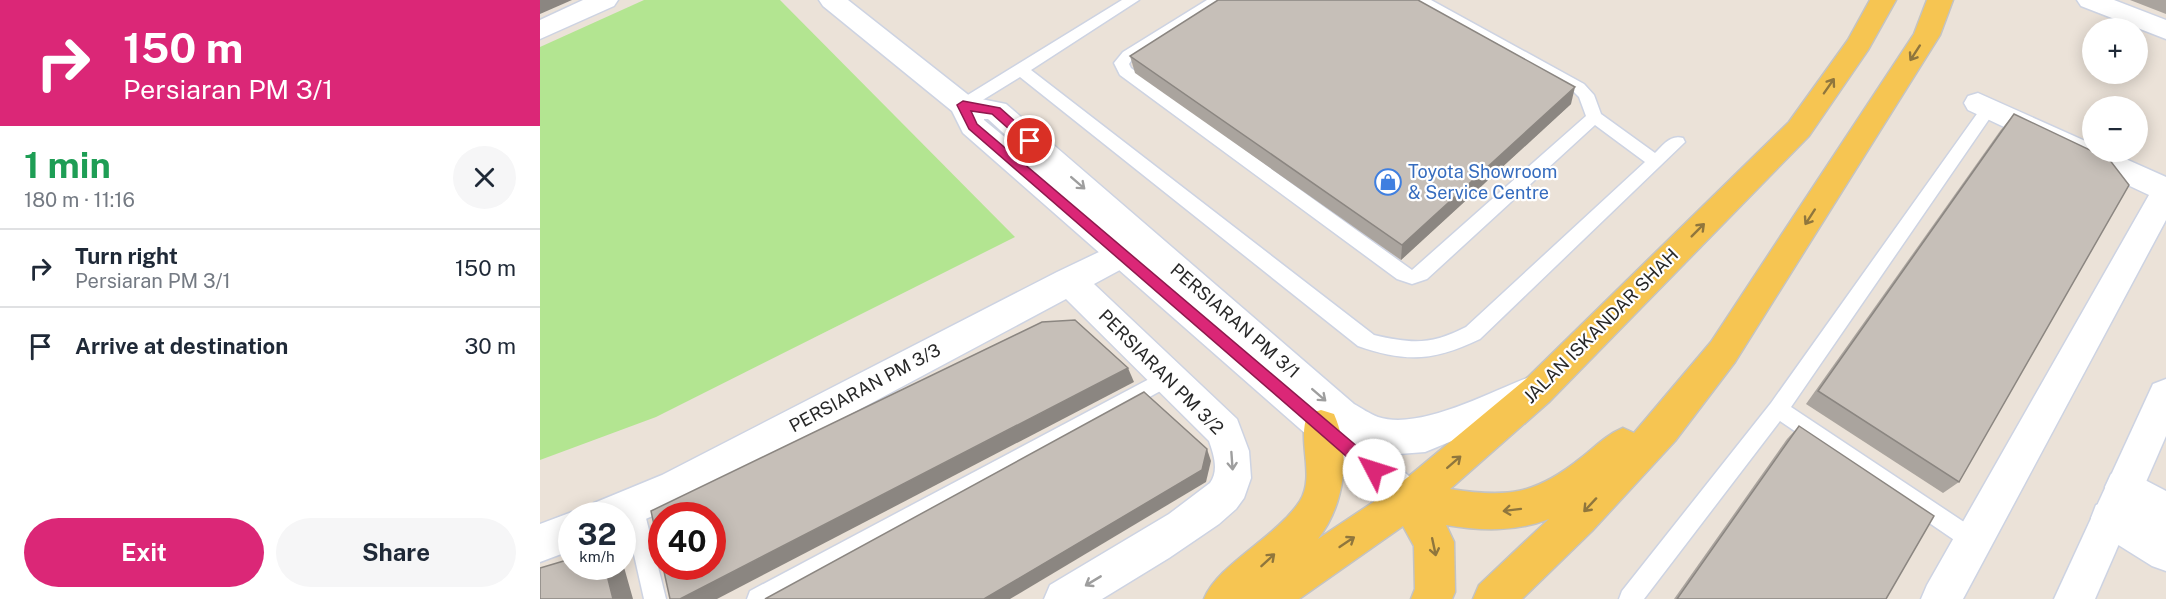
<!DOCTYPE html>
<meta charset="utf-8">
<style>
:root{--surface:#fff;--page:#f6f6f7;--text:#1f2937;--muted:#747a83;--line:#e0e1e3;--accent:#db2777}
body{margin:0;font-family:"Public Sans",sans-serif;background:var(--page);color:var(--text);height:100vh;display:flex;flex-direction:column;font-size:22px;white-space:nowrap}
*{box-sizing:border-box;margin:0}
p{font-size:20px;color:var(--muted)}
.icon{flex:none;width:33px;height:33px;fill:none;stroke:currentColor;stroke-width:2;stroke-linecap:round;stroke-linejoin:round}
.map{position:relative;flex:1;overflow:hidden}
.details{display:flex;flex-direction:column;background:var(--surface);width:540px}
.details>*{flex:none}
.hud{background:#db2777;color:#fff;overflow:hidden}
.fabs{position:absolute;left:1542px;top:18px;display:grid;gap:12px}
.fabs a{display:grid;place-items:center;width:66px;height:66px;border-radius:50%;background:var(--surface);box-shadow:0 3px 15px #0003;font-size:30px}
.speed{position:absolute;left:18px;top:502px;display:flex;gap:12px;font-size:30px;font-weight:700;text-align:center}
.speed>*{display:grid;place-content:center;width:78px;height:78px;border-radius:50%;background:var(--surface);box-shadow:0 3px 15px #0003;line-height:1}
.speed small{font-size:15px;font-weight:400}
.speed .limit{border:9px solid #d22;background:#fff;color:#111}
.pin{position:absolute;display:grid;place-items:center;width:51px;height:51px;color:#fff;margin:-26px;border:3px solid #fff;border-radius:50%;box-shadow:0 2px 6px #0007}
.me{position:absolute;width:66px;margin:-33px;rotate:310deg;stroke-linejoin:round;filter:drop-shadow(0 0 4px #0008)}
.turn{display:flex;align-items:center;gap:21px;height:126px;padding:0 24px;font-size:27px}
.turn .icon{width:78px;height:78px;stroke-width:2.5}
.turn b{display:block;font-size:42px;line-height:51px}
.round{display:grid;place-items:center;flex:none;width:63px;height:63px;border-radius:32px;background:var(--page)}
.overview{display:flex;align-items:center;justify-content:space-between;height:102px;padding:0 24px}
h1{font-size:36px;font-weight:700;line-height:45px;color:#1e9e55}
.primary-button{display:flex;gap:12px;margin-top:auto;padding:12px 24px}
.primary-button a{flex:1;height:69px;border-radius:36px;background:var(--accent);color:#fff;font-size:24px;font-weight:700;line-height:69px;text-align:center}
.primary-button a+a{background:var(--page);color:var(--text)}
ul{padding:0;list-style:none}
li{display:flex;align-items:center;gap:18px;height:78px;padding:0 24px;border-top:2px solid var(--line)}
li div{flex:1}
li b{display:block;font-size:22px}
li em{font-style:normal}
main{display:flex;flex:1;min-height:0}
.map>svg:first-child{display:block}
.green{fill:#b3e591}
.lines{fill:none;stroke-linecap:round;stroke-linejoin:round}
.service-casing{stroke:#cdd3e2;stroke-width:3}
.minor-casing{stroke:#cdd3e2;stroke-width:3}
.tertiary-casing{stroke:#cdd3e2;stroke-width:3}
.primary-casing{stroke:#c3c3c3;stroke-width:3}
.service{fill:#fff;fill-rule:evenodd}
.minor{fill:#fff;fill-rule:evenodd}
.tertiary{fill:#fff;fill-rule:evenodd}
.primary{fill:#f6c552;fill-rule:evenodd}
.wall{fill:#aaa49e}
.shaded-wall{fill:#8b8681}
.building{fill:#c6bfb8;stroke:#8b8681;stroke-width:1.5}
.oneway{stroke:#8f763d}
.oneway2{stroke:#9e9e9e}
.route{fill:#db2777;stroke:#8e194d;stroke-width:1.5}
.labels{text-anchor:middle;stroke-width:4.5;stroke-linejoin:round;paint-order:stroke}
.shop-label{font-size:18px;fill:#366cbe;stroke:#fff;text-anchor:start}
.street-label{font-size:18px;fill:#282828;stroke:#fff}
</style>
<main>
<section class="details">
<div class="hud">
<div class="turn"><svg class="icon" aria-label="right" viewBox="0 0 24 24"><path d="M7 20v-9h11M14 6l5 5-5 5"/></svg><div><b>150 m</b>Persiaran PM 3/1</div></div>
</div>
<div class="overview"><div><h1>1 min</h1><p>180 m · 11:16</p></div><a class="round"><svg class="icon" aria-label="close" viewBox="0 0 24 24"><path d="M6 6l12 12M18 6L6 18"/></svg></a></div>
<ul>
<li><svg class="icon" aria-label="right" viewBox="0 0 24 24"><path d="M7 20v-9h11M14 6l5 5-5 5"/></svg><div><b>Turn right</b><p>Persiaran PM 3/1</p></div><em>150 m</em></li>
<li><svg class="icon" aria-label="arrive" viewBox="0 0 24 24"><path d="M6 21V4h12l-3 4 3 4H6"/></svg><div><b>Arrive at destination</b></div><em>30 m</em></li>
</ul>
<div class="primary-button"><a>Exit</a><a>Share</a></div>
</section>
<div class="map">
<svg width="1626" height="599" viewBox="0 0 1626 599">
<rect width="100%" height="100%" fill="#ebe2d8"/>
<polygon class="green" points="104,0 240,0 475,237 116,417 0,460 0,47"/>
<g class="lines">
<g class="service-casing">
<g id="service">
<path d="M582 0H599L491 70 834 335C873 344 891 345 926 327L1105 162 1055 125 887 279 872 284 857 279 580 75 574 63 583 52 667 0H684L593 58 589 64 591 68 872 270 1046 116 1039 97 1034 92 873 0H891L1044 84 1054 95 1061 114 1115 153C1123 145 1131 134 1143 138L1145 142 940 339C894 361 867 363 818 346L480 77 428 109H418L415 105 418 101Z"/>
<polygon points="1449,103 1454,104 1457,108 1454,112 1251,407 1442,534 1445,541 1442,548 1434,551 1426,548 1240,421 1104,599 1079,599 1082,591 1231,403 1444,104"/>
<polygon points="628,369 635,371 638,377 635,383 240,599 207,599 210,591"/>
<polygon points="93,496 100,499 103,506 126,599 104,599 83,506 86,499"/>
</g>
</g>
<g class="minor-casing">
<g id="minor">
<polygon points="43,0 78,0 74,6 0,39 0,20"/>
<polygon points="1537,0 1574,0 1626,20 1626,39 1541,6"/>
<polygon points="1438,93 1552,144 1552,152 1570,152 1626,177 1626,220 1423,599 1381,599 1387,585 1609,195 1428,110 1424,103 1428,96"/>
<path d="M580 242 591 246 596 255 591 264 554 284 697 419 709 451 711 478 704 498 696 509 679 524 629 558 562 599H504L510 585 629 514 670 483C679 471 674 455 669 441L526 299 148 501 82 529V516H49L54 503 122 475 517 272Z"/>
<polygon points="1584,469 1626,491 1626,571 1612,566 1556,531 1551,518 1556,505 1571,500 1565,487 1571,474"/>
<polygon points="32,512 42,516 32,516 32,550 0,562 0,524"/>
</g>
</g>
<g class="tertiary-casing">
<g id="tertiary">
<path d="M279 0H308L431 97 466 104 814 404C821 408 830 414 838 417 880 431 952 391 992 376L1004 381 1010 392 1004 403 885 452 859 454 839 451 882 487 888 500 882 513 869 518 856 513 423 133 412 111 283 6ZM444 119H448L495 162 444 120Z"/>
<polygon points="1626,379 1626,436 1555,599 1514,599 1613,384"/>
</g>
</g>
<g class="primary-casing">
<path id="primary" d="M1330 0H1356L1328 50 1269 136 1010 401 910 489C967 498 995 495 1041 458 1055 447 1066 435 1083 428L1094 433 1171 342 1374 34 1387 0H1413L1400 35 1195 362 1135 441 1052 531 982 599H933L939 585 1009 519C975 532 941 531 906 525L914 542 915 592 912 599H871L875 589 874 546 863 526 759 599H664C678 564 737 537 760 501 776 475 756 440 768 414L781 410 794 414C812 455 804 505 778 539L856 487 986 379 1249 122 1308 40Z"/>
</g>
<use href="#service" class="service"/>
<use href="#minor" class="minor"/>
<use href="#tertiary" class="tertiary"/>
<use href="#primary" class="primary"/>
</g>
<g class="wall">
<polygon points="1590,0 1626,0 1626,14"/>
<polygon points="590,56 1031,104 861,260 595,73"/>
<polygon points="1474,114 1419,482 1403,493 1266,404 1460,131"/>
<polygon points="1259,426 1346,599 1134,599 1247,439"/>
</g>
<g class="shaded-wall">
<polygon points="0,0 32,0 0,14"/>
<polygon points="1035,87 1031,104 861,260 862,245"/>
<polygon points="588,368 594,382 177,599 140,599"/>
<polygon points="667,449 671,461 666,482 470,599 444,599"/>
<polygon points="82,560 93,599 73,599 65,567 82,567"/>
</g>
<g class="building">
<polygon points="678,0 878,0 1035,87 862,245 590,56"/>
<polygon points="1474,114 1569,159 1589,185 1419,482 1278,391"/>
<polygon points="535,320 588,368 140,599 130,599 123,567 172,567 172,516 122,516 122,562 111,511 502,322"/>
<polygon points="604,392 667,449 662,470 444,599 225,599"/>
<polygon points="1259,426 1394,516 1346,599 1137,599"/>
<polygon points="32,557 32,567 65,567 73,599 0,599 0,568 27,560"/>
</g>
<defs><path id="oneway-shaft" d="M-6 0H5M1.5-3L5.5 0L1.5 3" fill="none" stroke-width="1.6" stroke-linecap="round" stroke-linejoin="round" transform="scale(1.5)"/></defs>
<g class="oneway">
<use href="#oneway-shaft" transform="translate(1375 53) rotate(123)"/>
<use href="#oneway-shaft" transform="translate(1289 86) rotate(-55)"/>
<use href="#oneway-shaft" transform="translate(1270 217) rotate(123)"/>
<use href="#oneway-shaft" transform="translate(1158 230) rotate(-45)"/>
<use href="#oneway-shaft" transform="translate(914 462) rotate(-41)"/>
<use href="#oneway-shaft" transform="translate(1050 505) rotate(133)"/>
<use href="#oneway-shaft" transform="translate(972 510) rotate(173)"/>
<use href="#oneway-shaft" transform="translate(807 542) rotate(-34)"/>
<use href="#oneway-shaft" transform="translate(894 547) rotate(78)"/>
<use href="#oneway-shaft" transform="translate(728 560) rotate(-43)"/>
</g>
<g class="oneway2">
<use href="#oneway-shaft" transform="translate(538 183) rotate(41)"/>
<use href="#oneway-shaft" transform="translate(779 395) rotate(41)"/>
<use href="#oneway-shaft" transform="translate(692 461) rotate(86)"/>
<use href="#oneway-shaft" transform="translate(553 581) rotate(149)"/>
</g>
<polygon class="route" points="423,101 460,108 494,138 494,144 486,144 452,114 431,111 437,124 839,465 842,470 839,476 834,478 829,476 429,129 417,105"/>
<defs>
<g id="shop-ring" transform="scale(1.35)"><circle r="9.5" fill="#fff" stroke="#3f7fe0" stroke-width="1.5"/><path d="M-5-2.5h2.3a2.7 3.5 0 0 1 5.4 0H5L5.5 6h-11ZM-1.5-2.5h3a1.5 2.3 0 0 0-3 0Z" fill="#3f7fe0"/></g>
</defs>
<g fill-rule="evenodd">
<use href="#shop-ring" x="848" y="182"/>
</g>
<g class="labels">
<g class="shop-label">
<text x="868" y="178">Toyota Showroom<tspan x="868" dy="21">&amp; Service Centre</tspan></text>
</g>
<g class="street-label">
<text transform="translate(695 321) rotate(41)" y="6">PERSIARAN PM 3/1</text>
<text transform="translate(1061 326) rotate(-45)" y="6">JALAN ISKANDAR SHAH</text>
<text transform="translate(621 372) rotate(45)" y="6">PERSIARAN PM 3/2</text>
<text transform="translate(325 388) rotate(-28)" y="6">PERSIARAN PM 3/3</text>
</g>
</g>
</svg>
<div class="fabs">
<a>+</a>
<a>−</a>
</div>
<div class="speed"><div>32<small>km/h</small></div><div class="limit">40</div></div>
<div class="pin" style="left:490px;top:141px;background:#d93025"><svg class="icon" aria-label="arrive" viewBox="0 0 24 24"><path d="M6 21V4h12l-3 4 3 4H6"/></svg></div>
<svg class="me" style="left:834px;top:470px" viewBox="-20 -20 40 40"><circle r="19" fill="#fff"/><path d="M0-13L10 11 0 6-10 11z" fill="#db2777"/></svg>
</div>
</main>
